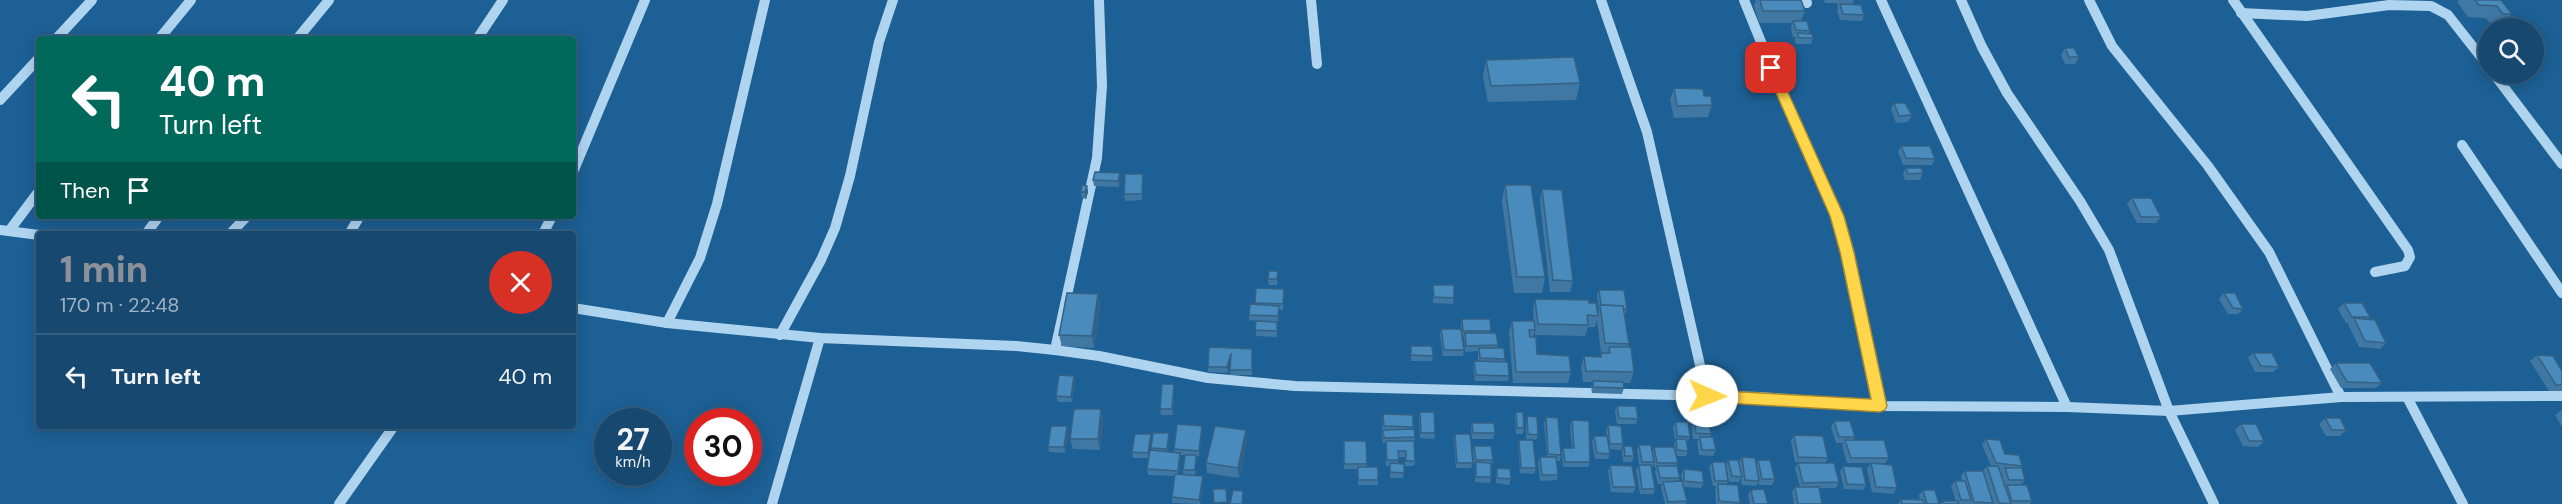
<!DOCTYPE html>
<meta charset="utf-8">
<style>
:root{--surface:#164870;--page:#235278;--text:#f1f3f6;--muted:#9eb2c3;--line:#356083;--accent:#8c9099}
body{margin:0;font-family:"DM Sans",sans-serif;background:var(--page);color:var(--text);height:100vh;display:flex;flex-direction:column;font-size:22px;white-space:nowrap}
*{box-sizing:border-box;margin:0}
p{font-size:20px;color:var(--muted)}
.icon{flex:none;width:33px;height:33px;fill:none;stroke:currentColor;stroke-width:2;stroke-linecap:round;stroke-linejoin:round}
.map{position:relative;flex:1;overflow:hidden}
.sheet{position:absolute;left:36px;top:231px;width:540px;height:198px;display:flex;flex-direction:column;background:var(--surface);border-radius:6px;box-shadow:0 3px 15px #0003,0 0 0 2px var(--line)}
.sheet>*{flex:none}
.hud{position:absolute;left:36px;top:36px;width:540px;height:183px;border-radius:6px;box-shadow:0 3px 15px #0003,0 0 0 2px var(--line);background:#00695c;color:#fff;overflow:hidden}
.controls{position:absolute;left:2478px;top:18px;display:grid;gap:12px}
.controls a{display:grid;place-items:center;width:66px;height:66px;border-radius:50%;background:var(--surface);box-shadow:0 3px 15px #0003,0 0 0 2px var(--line);font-size:30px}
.speed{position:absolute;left:594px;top:408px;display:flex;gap:12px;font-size:30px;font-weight:700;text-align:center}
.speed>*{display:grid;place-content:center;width:78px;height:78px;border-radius:50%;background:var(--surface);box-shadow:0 3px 15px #0003,0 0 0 2px var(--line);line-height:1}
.speed small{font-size:15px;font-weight:400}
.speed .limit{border:9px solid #d22;background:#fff;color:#111}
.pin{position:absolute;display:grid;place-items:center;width:51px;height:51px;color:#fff;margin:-26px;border-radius:12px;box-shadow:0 3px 9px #0006}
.me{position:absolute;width:66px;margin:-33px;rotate:91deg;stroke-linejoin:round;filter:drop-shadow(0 0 4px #0008)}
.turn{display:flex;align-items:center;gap:21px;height:126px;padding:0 24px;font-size:27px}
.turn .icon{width:78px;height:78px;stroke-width:2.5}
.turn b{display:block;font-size:42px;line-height:51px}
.then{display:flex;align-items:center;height:57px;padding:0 24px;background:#0003;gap:12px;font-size:22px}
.round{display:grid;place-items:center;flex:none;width:63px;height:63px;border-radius:32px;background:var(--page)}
.overview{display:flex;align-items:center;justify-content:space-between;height:102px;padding:0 24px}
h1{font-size:36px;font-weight:800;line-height:45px;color:var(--accent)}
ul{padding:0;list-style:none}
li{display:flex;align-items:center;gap:18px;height:84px;padding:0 24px;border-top:2px solid var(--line)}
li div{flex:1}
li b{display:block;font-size:22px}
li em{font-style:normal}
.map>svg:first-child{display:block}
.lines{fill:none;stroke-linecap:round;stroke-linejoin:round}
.minor{stroke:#afd4ef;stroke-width:10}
.wall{fill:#4078a3;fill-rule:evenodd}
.shaded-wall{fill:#346184}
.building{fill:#4a8bbd;stroke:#346184;stroke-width:1.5}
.route{fill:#ffd54a;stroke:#a68a30;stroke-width:1.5}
</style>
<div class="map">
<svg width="2562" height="504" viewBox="0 0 2562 504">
<rect width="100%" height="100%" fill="#1d6095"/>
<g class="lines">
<g class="minor">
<polyline points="1311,0 1317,64"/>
<polyline points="1601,0 1647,132 1707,396"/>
<polyline points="1744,0 1787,106 1837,216 1847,252 1880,406"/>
<polyline points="1806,0 1807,3"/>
<polyline points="1881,0 2067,407"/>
<polyline points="1961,0 1982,47 2007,93 2080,201 2109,250 2169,411 2214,504"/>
<polyline points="2089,0 2112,46 2208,166 2269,252 2341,397"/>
<polyline points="2233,0 2408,250 2410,257 2405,266 2375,272"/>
<polyline points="2241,13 2307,16 2389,5 2431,6 2448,15 2488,66"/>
<polyline points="56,39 92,0"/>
<polyline points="159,39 191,0"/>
<polyline points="297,39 329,0"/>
<polyline points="477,39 503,0"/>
<polyline points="2494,74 2562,164"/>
<polyline points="0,100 39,58"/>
<polyline points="2462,145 2562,293"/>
<polyline points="573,172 645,0"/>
<polyline points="0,230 39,235"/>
<polyline points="9,231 39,191"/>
<polyline points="146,234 159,216"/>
<polyline points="230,234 247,216"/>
<polyline points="349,234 360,216"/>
<polyline points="543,234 552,216"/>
<polyline points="573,308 667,323 820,338 1016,346 1055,350 1099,356 1208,378 1295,386 1760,397 1880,406 2067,407 2169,411 2341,397 2562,396"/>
<polyline points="667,323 700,258 717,204 765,0"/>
<polyline points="780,335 821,260 835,228 850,176 879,42 893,0"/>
<polyline points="1055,350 1097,158 1102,86 1099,0"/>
<polyline points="2407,397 2463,504"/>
<polyline points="339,504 394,426"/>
<polyline points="772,504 820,338"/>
</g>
</g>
<g class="wall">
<polygon points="1756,0 1801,0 1805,11 1801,21 1810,31 1809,33 1813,38 1811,44 1796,44 1795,39 1796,37 1793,37 1791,27 1792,23 1759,23 1754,6"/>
<polygon points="1824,0 1854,0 1852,5 1864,15 1862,21 1840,20 1837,11 1838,8 1837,3 1825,3"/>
<polygon points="2459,0 2501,0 2512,14 2501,26 2492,26 2486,18 2468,17 2457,2"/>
<polygon points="2065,48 2079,57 2075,64 2065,64 2061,55"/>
<polygon points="1486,60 1580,83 1576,100 1488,102 1483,77"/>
<polygon points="1674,88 1704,96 1712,105 1708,117 1674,118 1670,100"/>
<polygon points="1894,103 1912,115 1908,122 1896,123 1891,109"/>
<polygon points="1901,146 1935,159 1932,165 1903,165 1898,152"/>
<polygon points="1906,168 1923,173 1920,180 1905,180 1903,174"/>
<polygon points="1143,174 1143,181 1142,200 1125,201 1124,194"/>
<polygon points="1121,179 1119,187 1094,186 1093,180"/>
<polygon points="1505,185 1545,277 1542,293 1514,293 1502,201"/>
<polygon points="1087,186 1088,192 1086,199 1082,198 1081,192"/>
<polygon points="1542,189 1573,281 1570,292 1550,292 1540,201"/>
<polygon points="2132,198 2161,217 2156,223 2137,223 2127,204"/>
<polygon points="1278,271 1277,285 1269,285 1268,279"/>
<polygon points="1433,285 1454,298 1453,304 1433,303"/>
<polygon points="1256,288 1284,289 1283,310 1279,310 1278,322 1277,322 1277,337 1256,336 1256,321 1268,322 1249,320 1249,315 1255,304"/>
<polygon points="1599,290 1627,309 1625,315 1629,344 1628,347 1634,372 1630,383 1623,383 1624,388 1622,394 1592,393 1591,387 1593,382 1583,382 1581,367 1584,356 1600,357 1601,353 1597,320 1595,327 1588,327 1585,336 1535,335 1535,330 1533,337 1537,354 1571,372 1568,383 1513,383 1509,332 1512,321 1534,321 1533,310 1535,299 1589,303 1598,312 1599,310 1597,295"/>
<polygon points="2224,293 2243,309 2238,314 2228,314 2219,299"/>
<polygon points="1098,294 1100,306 1094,348 1062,346 1059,335"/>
<polygon points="2344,303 2370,317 2368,319 2386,343 2380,349 2359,347 2348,324 2349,323 2346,323 2338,309"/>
<polygon points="1462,319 1491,331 1491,333 1498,345 1497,348 1505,359 1505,362 1509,376 1508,381 1475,381 1473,367 1474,361 1478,361 1478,351 1465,352 1464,337 1463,337 1464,350 1463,356 1443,356 1440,335 1441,329 1462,332 1461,325"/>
<polygon points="1411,346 1433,356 1432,361 1411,361"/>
<polygon points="1252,349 1252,375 1230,375 1230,361 1228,373 1208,372 1208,367"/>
<polygon points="2253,353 2279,367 2273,372 2255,372 2248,358"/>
<polygon points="2537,355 2562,371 2562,391 2549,391 2530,361"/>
<polygon points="2336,363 2382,383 2376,388 2341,388 2330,369"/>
<polygon points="1074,376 1075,381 1072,402 1058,402 1056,396"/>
<polygon points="1174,384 1174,390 1173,415 1161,415 1160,409"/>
<polygon points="1617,406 1638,419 1636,424 1617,424 1615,411"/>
<polygon points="1101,409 1103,420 1100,450 1073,449 1070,439"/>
<polygon points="2562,410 2562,427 2555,415"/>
<polygon points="1420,412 1435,433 1434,439 1420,438 1419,417"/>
<polygon points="1516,412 1524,428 1523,434 1516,434 1515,417"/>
<polygon points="1383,414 1413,427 1413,429 1415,437 1414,443 1415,461 1414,466 1405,466 1405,457 1398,457 1398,463 1404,473 1403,478 1390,478 1390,466 1386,466 1386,443 1383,443 1382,435"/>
<polygon points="1527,416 1538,435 1536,440 1526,439 1526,422"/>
<polygon points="1546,417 1561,455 1560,461 1556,461 1558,475 1557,480 1540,481 1538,462 1540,457 1547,457 1544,423"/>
<polygon points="2325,418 2346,430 2340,436 2326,436 2319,424"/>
<polygon points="1572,420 1590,462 1588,467 1563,467 1562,453 1563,448 1572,448 1570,426"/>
<polygon points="1694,421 1711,434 1710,437 1716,450 1713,456 1699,455 1697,442 1699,439 1693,439 1692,427"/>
<polygon points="1834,421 1855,437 1853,440 1889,458 1885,463 1847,463 1842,445 1844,443 1836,443 1831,427"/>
<polygon points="1676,422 1690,437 1687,442 1688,451 1686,456 1676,456 1678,463 1676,466 1680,478 1678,482 1682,481 1681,475 1684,469 1704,483 1701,488 1683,487 1687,501 1686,504 1665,504 1661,487 1662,484 1658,484 1655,472 1656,468 1655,468 1654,463 1652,468 1655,489 1653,494 1640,494 1636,470 1639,465 1637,450 1639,445 1652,452 1654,447 1674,447 1674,444 1675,441 1673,427"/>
<polygon points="1472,423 1495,433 1493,439 1472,439 1471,429"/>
<polygon points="2241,424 2264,441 2258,447 2243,446 2235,430"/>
<polygon points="1608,425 1623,444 1621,450 1609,449 1610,454 1608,459 1595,459 1592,442 1594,436 1607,436 1606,431"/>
<polygon points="1067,426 1068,432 1065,453 1049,452 1048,447"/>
<path d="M1202 426V432L1199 456H1197L1195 476 1203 482 1200 504 1172 503V497L1175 476 1148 475 1147 469 1149 458H1133L1132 452 1152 440 1149 455 1152 451 1151 448 1169 439 1168 452H1174V449ZM1181 455H1185L1183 470V475L1179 474Z"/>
<polygon points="1246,430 1247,441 1239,478 1207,473 1206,463"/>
<polygon points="1455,434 1473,463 1471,468 1456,468 1454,440"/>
<polygon points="1794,435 1828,458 1825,463 1839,482 1836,488 1819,488 1822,504 1794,504 1792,492 1795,487 1800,487 1795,468 1798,463 1816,463 1795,462 1791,441"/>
<polygon points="1986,439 2005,454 2022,466 2020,468 2025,480 2021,485 2032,501 2030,504 1994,504 1993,503 1992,504 1969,504 1969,503 1968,504 1941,504 1943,501 1956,501 1951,486 1955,481 1962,481 1961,476 1965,471 1983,471 1987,466 1991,466 1982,445"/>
<polygon points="1519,440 1536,468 1534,474 1520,473 1518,445"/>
<polygon points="1366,441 1367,467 1378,480 1378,485 1358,485 1358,469 1344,469 1343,447"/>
<polygon points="1474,446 1493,460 1492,466 1491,466 1491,477 1490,483 1475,482 1475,466 1473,452"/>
<polygon points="1624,446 1634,456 1632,462 1623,462 1622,451"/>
<polygon points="1742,457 1756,463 1758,460 1775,479 1772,485 1759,485 1759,482 1756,486 1742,485 1741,477 1739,482 1729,482 1726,465 1728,460 1739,462"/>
<polygon points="1712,462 1728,481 1726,484 1740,503 1739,504 1716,504 1715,489 1716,486 1713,486 1709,467"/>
<polygon points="1871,463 1897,488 1893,494 1872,492 1867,469"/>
<polygon points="1610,465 1636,487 1633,493 1611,492 1608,471"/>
<polygon points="1843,466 1866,485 1863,490 1844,489 1840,472"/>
<polygon points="1497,468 1511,479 1509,485 1496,483 1496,474"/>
<polygon points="1751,490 1768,504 1750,504 1748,495"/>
<polygon points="1923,490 1939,504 1898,504 1901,499 1920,500 1919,495"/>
</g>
<g class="shaded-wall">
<polygon points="1120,173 1121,179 1119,187 1118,181"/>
<polygon points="1087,186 1088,192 1086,199 1085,192"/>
<polygon points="1098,294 1100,306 1094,348 1092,336"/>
<polygon points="1231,353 1231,359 1228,373 1227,367"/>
<polygon points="1074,376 1075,381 1072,402 1071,397"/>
<polygon points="1174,384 1174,390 1173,415 1172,409"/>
<polygon points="1101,409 1103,420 1100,450 1098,439"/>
<polygon points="1067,426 1068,432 1065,453 1064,447"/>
<polygon points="1202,426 1202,432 1199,456 1199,451"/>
<polygon points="1246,430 1247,441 1239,478 1238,468"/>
<polygon points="1169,433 1169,439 1168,455 1167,449"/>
<polygon points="1151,434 1152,440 1149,458 1148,453"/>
<polygon points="1180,453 1181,458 1178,477 1178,471"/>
<polygon points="1203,476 1203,482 1200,504 1199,500"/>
</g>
<g class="building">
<polygon points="1760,0 1801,0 1805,11 1763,11"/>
<polygon points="2475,0 2501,0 2512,14 2503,14 2497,6 2479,5"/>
<polygon points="1840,4 1861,5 1864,15 1843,14"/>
<polygon points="1793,21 1807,21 1810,31 1796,30"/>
<polygon points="1797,33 1812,34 1813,38 1799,38"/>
<polygon points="2065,48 2074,48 2079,57 2069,57"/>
<polygon points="1574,57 1580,83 1491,86 1486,60"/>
<polygon points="1674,88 1703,89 1704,96 1711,96 1712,105 1677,106"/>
<polygon points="1894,103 1905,103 1912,115 1899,116"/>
<polygon points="1901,146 1930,146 1935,159 1906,158"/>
<polygon points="1906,168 1921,168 1923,173 1908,174"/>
<polygon points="1095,172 1120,173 1118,181 1093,180"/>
<polygon points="1125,174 1143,174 1142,194 1124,194"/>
<polygon points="1082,185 1087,186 1085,192 1081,192"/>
<polygon points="1505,185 1531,185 1545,277 1517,277"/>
<polygon points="1542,189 1562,190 1573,281 1553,280"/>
<polygon points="2132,198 2151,198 2161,217 2141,217"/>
<polygon points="1269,271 1278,271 1277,279 1268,279"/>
<polygon points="1433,285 1454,285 1454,298 1434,297"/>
<polygon points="1256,288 1284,289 1283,304 1255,303"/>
<polygon points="1599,290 1624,290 1627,309 1624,309 1623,306 1601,305"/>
<polygon points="1067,293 1098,294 1092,336 1059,335"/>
<polygon points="2224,293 2235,293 2243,309 2233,308"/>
<polygon points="1535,299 1589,300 1589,303 1596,303 1598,316 1587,315 1588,325 1538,324"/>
<polygon points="2344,303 2362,303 2370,317 2352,317"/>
<polygon points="1250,304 1279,306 1278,316 1249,315"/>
<polygon points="1600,305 1623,306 1629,344 1605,343"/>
<polygon points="2354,318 2375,320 2386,343 2365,341"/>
<polygon points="1462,319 1490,319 1491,331 1463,331"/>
<polygon points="1256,321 1277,322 1277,331 1255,330"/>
<polygon points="1512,321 1534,321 1535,330 1529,330 1530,337 1536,337 1537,354 1569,356 1571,372 1516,372"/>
<polygon points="1441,329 1461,329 1464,350 1444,350"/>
<polygon points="1465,333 1496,333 1498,345 1466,346"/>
<polygon points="1411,346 1432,346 1433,356 1411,355"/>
<polygon points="1209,347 1252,349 1252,370 1230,370 1231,353 1227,367 1208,367"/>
<polygon points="1609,347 1631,347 1634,372 1586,371 1584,356 1601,357 1601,353 1610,353"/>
<polygon points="1479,348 1504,348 1505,359 1480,358"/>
<polygon points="2253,353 2272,353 2279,367 2261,366"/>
<polygon points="2537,355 2553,356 2562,371 2562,385 2556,385"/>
<polygon points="1474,361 1508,362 1509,376 1476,375"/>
<polygon points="2336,363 2370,363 2382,383 2347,382"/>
<polygon points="1059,375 1074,376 1071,397 1056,396"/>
<polygon points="1593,381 1623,382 1624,388 1593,387"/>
<polygon points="1162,384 1174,384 1172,409 1160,409"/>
<polygon points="1617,406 1636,406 1638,419 1619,418"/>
<polygon points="1074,409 1101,409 1098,439 1070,439"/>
<polygon points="1420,412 1434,412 1435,433 1421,433"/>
<polygon points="1516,412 1523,412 1524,428 1517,428"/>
<polygon points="1383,414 1413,415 1413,427 1384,426"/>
<polygon points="1527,416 1537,417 1538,435 1528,434"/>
<polygon points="1546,417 1558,418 1561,455 1548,454"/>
<polygon points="2325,418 2340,418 2346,430 2332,430"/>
<polygon points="1572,420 1589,421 1590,462 1565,462 1563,448 1574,448"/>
<polygon points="1694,421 1709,422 1711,434 1696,433"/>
<polygon points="1834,421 1850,421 1855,437 1839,437"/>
<polygon points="1676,422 1688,422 1690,437 1677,436"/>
<polygon points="1472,423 1494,423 1495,433 1473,433"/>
<polygon points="1177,424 1202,426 1199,451 1174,449"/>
<polygon points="2241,424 2256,424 2264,441 2249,441"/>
<polygon points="1608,425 1621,426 1623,444 1610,444"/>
<polygon points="1051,426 1067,426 1064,447 1048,447"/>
<polygon points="1215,426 1246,430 1238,468 1206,463"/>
<polygon points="1414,429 1415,437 1384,438 1383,430"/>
<polygon points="1153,433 1169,433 1167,449 1151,448"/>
<polygon points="1135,434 1151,434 1148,453 1132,452"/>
<polygon points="1455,434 1470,434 1473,463 1457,463"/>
<polygon points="1794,435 1823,436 1828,458 1798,457"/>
<polygon points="1594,436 1607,436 1610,454 1597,453"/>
<polygon points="1700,437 1713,437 1716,450 1702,450"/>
<polygon points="1676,439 1686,439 1688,451 1677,450"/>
<polygon points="1986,439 2000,440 2005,454 2019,455 2022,466 1996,463"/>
<polygon points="1519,440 1533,440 1536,468 1521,468"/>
<polygon points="1845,440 1884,440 1889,458 1851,458"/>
<polygon points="1344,441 1366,441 1367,464 1344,464"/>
<polygon points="1386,441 1414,441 1415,461 1406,461 1406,451 1398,451 1399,460 1387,460"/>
<polygon points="1639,445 1651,445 1654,462 1642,462"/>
<polygon points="1474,446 1491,446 1493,460 1476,460"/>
<polygon points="1624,446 1632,446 1634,456 1625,456"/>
<polygon points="1654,447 1674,447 1678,463 1657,463"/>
<polygon points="1150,450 1180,453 1178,471 1147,469"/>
<polygon points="1185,455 1196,455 1195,470 1183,470"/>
<polygon points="1540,457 1556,457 1558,475 1542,475"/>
<polygon points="1742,457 1755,458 1759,481 1745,480"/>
<polygon points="1728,460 1738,460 1742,477 1732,476"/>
<polygon points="1758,460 1770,460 1775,479 1762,479"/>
<polygon points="1476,462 1491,463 1491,477 1476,477"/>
<polygon points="1712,462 1725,462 1728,481 1715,481"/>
<polygon points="1390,463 1404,464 1404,473 1390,472"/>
<polygon points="1798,463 1834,463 1839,482 1803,483"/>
<polygon points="1871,463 1892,465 1897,488 1876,487"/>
<polygon points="1610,465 1632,466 1636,487 1613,487"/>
<polygon points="1639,465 1651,465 1655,489 1642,489"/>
<polygon points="1657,466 1677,466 1680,478 1660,478"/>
<polygon points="1843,466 1862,467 1866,485 1847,484"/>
<polygon points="1987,466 1998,466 2011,504 1999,503"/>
<rect x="1358" y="467" width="20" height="13"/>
<polygon points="1497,468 1510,469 1511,479 1497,478"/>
<polygon points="2005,468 2022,468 2025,480 2009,480"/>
<polygon points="1684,469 1702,471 1704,483 1684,481"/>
<polygon points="1965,471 1983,471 1993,503 1974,502"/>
<polygon points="1175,474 1203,476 1199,500 1172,497"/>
<polygon points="1682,481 1687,501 1668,502 1663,482"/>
<polygon points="1955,481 1965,481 1971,500 1961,500"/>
<polygon points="1718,484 1738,485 1740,503 1719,501"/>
<polygon points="2007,485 2027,485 2032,501 2012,501"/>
<polygon points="1795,487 1819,487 1822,504 1798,504"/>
<polygon points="1213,489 1226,489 1227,502 1214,503"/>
<polygon points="1764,489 1768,504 1754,504 1751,490"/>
<polygon points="1233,490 1243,491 1242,504 1230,504"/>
<polygon points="1923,490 1935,490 1939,504 1927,504"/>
<polygon points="1901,499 1923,500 1924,504 1902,504"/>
<polygon points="1943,501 1958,501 1959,504 1944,504"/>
</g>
<polygon class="route" points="1771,64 1777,68 1844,216 1854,252 1887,406 1885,410 1880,412 1707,402 1701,400 1699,396 1701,392 1707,390 1871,399 1840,252 1830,216 1765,68"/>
</svg>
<div class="controls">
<a><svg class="icon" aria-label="search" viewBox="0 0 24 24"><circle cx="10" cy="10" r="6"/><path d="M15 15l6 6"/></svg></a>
</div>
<div class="speed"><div>27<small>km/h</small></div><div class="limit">30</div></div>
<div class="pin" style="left:1771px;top:68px;background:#d93025"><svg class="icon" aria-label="arrive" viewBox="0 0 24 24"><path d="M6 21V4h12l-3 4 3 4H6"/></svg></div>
<svg class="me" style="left:1707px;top:396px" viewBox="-20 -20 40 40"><circle r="19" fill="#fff"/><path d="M0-13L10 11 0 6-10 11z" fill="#ffd54a"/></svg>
<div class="hud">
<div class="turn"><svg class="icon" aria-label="left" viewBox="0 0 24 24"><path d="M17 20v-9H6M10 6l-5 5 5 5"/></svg><div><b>40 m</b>Turn left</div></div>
<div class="then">Then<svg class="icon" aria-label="arrive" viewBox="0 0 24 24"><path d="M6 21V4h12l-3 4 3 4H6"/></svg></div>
</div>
<section class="sheet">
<div class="overview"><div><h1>1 min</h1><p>170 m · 22:48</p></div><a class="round" style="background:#d93025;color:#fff"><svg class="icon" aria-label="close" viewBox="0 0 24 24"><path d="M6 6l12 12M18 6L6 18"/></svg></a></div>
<ul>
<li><svg class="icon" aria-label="left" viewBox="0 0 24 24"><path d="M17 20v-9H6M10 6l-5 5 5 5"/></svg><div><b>Turn left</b></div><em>40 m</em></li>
</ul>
</section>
</div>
